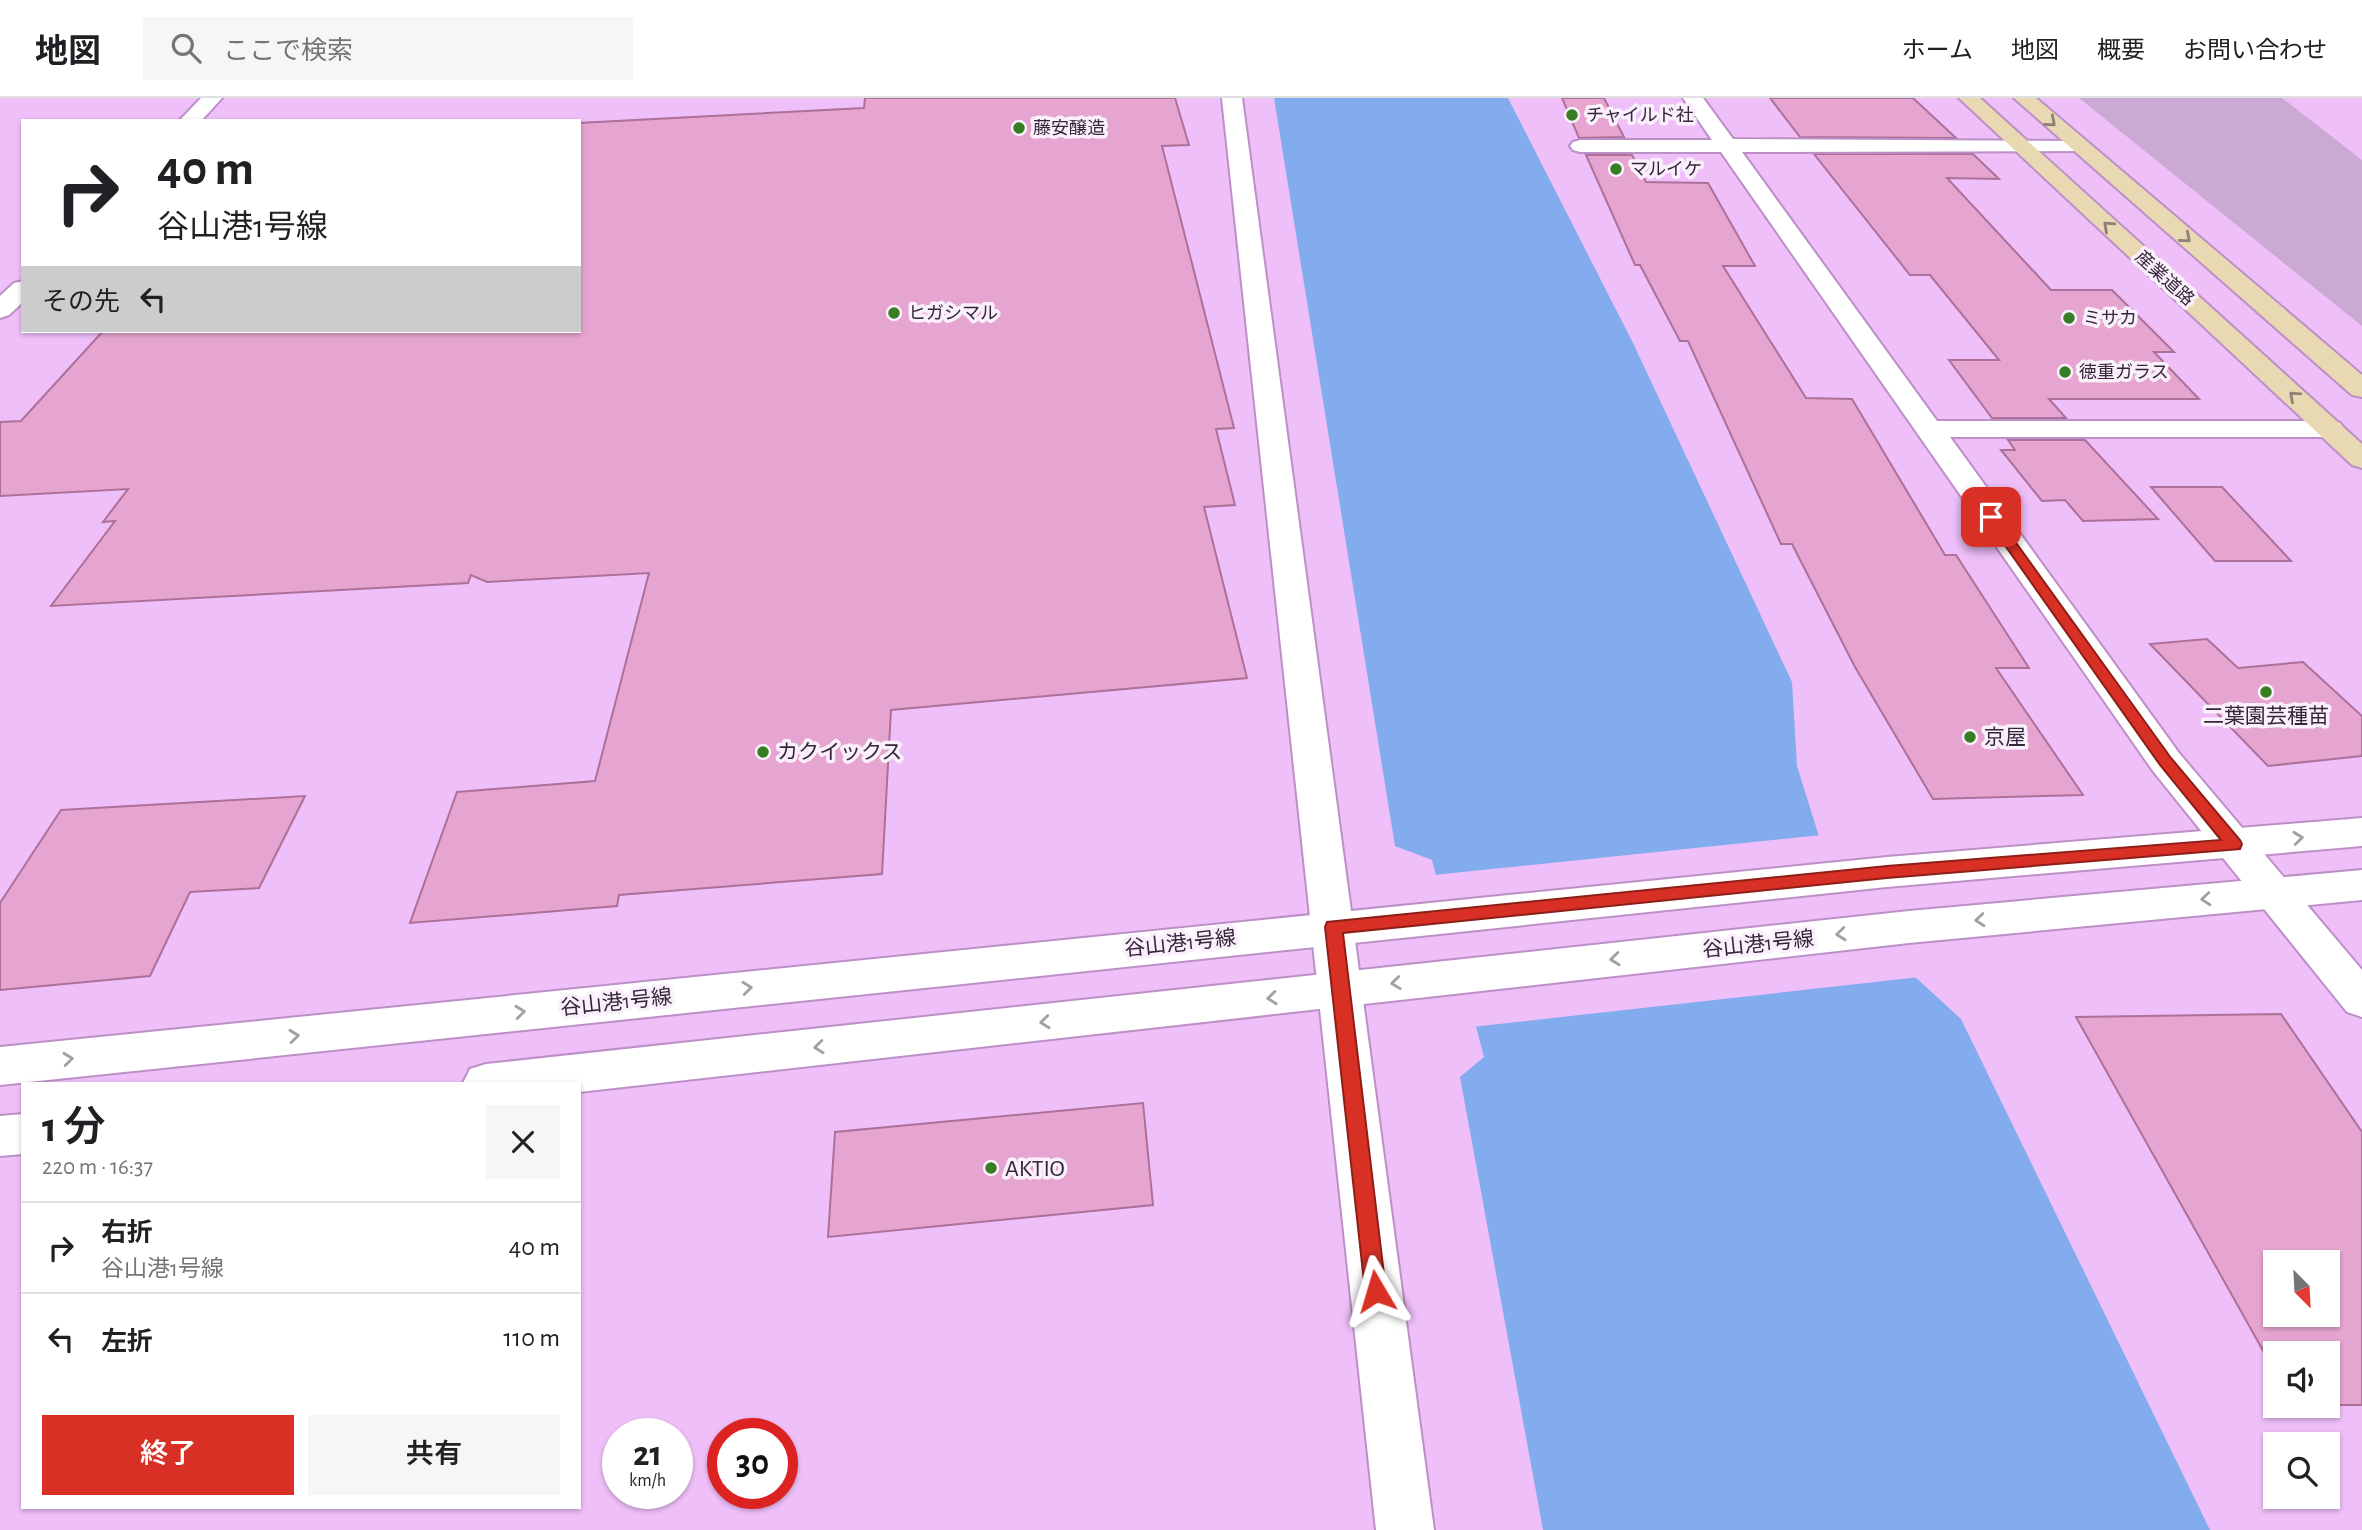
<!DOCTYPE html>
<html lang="ja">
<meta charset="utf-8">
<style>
:root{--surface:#fff;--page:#f6f6f6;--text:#202124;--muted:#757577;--line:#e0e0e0;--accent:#d93025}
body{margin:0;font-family:"Alegreya Sans","Noto Sans JP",sans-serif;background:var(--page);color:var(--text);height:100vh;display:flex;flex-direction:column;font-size:26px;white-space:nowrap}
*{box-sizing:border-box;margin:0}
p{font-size:23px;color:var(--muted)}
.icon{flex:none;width:38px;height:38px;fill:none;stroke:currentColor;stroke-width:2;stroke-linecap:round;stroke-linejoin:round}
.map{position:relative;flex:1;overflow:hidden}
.sheet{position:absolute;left:21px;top:984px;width:560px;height:427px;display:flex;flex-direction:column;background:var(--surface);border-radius:0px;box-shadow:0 2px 5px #0004}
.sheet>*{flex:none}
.banner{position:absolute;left:21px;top:21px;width:560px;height:214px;border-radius:0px;box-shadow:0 2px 5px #0004;background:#fff;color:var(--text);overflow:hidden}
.needle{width:46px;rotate:156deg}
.fabs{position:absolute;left:2263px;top:1152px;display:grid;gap:14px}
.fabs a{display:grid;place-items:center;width:77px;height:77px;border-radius:0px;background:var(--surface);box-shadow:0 2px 5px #0004;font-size:35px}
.speed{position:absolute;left:602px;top:1320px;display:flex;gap:14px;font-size:35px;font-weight:700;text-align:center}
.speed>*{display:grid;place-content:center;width:91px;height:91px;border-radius:50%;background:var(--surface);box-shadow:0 2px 5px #0004;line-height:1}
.speed small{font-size:18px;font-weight:400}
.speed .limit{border:10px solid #d22;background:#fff;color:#111}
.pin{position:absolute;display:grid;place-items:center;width:60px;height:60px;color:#fff;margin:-30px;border-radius:14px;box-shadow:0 4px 10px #0006}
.me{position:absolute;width:77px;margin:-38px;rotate:353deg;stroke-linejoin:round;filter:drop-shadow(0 0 5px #0008)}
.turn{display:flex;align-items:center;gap:24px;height:147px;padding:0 21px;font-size:32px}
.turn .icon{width:91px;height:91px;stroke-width:2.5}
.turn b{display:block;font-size:49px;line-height:60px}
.then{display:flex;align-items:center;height:66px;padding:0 21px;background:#0003;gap:14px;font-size:26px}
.round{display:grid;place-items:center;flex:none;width:74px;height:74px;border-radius:0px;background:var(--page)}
.summary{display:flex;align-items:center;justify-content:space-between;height:119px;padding:0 21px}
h1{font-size:42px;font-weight:600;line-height:52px}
.button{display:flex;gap:14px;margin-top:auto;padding:14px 21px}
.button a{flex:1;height:80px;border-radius:0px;background:var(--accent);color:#fff;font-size:28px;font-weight:600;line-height:80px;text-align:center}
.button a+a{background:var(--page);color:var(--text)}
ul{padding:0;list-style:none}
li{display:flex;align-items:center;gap:21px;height:91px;padding:0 21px;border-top:2px solid var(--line)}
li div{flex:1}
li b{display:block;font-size:26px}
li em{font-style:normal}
header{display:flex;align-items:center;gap:42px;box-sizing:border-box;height:98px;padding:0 35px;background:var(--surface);border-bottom:2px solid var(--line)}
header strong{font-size:33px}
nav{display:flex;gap:38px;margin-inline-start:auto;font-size:24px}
.search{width:490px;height:63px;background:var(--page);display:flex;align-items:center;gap:18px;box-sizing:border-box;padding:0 24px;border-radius:0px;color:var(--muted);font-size:26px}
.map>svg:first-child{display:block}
.green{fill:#caa9d2}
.water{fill:#83acee}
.pier{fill:#efbffa}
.building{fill:#e6a5d0;stroke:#ad7099;stroke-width:2;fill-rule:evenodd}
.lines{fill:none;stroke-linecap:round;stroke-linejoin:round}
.minor-casing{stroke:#bd8fc7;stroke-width:4}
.tertiary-casing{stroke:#bd8fc7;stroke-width:4}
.secondary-casing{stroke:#bd8fc7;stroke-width:4}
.minor{fill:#fff;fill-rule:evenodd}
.tertiary{fill:#fff;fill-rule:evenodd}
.secondary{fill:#e8d9b2;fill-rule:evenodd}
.oneway{stroke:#907f76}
.oneway2{stroke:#a59da7}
.route{fill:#d93025;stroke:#8d1f18;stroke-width:2}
.poi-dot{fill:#367d23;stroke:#faf0fc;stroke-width:2.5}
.labels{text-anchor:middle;stroke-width:7;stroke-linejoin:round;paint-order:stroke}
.far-poi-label{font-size:18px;fill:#37253b;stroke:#faf0fc;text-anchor:start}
.far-street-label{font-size:18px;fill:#37253b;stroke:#faf0fc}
.poi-label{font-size:21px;fill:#37253b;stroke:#faf0fc;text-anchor:start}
.street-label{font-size:21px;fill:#37253b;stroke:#faf0fc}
.near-poi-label{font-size:24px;fill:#37253b;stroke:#faf0fc;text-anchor:start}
</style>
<header>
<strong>地図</strong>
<div class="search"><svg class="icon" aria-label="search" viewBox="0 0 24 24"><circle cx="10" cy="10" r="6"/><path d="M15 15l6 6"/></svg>ここで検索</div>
<nav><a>ホーム</a><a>地図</a><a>概要</a><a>お問い合わせ</a></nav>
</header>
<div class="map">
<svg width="2362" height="1432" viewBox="0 0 2362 1432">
<rect width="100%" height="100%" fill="#efbffa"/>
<polygon class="green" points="2079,0 2282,0 2362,62 2362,228"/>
<polygon class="water" points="1274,0 1508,0 1633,245 1792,584 1797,668 1842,812 1961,921 2210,1432 1543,1432 1460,979 1484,959 1432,762 1395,748"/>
<polygon class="pier" points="1822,737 1845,810 1920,879 1472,929 1434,777"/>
<g class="building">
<polygon points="865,0 1175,0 1189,47 1162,48 1234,330 1216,331 1235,407 1204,409 1247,580 891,612 882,776 619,797 617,808 410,825 457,694 595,683 649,475 487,484 471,477 468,485 51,508 115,423 103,424 128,391 0,398 0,324 21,323 103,233 579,233 579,25 864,10"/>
<polygon points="1562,0 1604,0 1624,39 1579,40"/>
<polygon points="1770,0 1913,0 1956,40 1800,39"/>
<polygon points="1814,56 1973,56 1999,81 1947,80 2051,192 2112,192 2174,254 2154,254 2199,301 2049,301 2066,320 1992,320 1949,262 1999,262 1930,177 1910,177"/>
<polygon points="1586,57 1632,57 1646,84 1708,85 1755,168 1723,168 1806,300 1852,301 1945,457 1956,457 2029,570 1996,570 2083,697 1933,701 1855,569 1792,446 1781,446 1688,243 1680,243 1640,167 1635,167"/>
<polygon points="2008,342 2085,342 2158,421 2083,423 2065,402 2042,403 2001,352 2015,352"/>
<polygon points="2151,389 2222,389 2291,463 2215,463"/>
<polygon points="2207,541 2238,570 2303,564 2362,618 2362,658 2268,668 2150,546"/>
<polygon points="305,698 259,790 190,794 150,878 0,892 0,805 61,712"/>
<path d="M2281 916 2362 1034V1307H2328V1255H2275V1274L2076 919ZM2275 1164H2328V1216H2275Z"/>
<polygon points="1143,1005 1153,1107 828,1139 835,1034"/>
</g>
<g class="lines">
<g class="minor-casing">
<g id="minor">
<polygon points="1222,0 1242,0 1434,1432 1376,1432"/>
<polygon points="1683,0 1703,0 1733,41 2086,43 2089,47 2086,51 2079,53 1742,54 1937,323 2330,323 2340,325 2344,331 2340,337 2330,339 1950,339 2179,655 2362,872 2362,919 2347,914 2153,673 1721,54 1580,54 1573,52 1570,48 1573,44 1580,42 1712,42"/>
</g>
</g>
<g class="tertiary-casing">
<g id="tertiary">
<polygon points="201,0 222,0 201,23 179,23"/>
<polygon points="23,183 23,204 9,217 0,220 0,198 14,185"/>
<polygon points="2362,720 2362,748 1887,789 0,987 0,949 1887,759"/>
<polygon points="2362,772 2362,802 1909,845 579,994 579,985 463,985 470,971 486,966 1909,813"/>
<polygon points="23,1016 23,1056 0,1058 0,1018"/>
</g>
</g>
<g class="secondary-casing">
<g id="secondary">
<polygon points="1959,0 1980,0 2362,346 2362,370 2352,367"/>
<polygon points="2014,0 2036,0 2362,277 2362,299 2352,297"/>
</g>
</g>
<use href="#minor" class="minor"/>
<use href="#tertiary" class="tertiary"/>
<use href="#secondary" class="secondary"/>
</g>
<defs><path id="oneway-chevron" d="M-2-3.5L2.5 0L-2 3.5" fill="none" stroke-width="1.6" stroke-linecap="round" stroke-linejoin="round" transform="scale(1.75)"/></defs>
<g class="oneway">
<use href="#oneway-chevron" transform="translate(2051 24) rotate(41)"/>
<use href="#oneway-chevron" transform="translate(2108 128) rotate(-138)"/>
<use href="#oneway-chevron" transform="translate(2186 140) rotate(41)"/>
<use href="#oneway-chevron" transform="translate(2294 298) rotate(-138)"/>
</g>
<g class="oneway2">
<use href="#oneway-chevron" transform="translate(2298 740) rotate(-6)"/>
<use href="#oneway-chevron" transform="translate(2206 801) rotate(175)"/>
<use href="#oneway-chevron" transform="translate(1980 822) rotate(175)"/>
<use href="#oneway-chevron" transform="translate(1841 836) rotate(174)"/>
<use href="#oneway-chevron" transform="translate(1615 861) rotate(174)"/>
<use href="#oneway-chevron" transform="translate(1396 885) rotate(173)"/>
<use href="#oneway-chevron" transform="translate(747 890) rotate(-6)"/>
<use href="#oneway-chevron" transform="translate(1272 900) rotate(174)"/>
<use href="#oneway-chevron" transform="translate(520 914) rotate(-6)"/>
<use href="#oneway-chevron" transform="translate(1045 924) rotate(174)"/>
<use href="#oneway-chevron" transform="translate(294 938) rotate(-6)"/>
<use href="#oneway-chevron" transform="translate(819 949) rotate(174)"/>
<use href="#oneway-chevron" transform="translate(68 961) rotate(-6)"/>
</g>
<polygon class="route" points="1991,416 1996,417 2171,660 2240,742 2242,746 2240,751 1887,780 1343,835 1386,1193 1383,1200 1376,1203 1368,1200 1365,1193 1325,829 1327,824 1887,768 2221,742 2160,667 1987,422 1985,419"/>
<g class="poi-dot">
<circle cx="1572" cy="17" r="7"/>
<circle cx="1019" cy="30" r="7"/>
<circle cx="1616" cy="71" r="7"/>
<circle cx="894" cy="215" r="7"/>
<circle cx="2069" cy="220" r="7"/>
<circle cx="2065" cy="274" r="7"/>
<circle cx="2266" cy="594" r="7"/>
<circle cx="1970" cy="639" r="7"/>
<circle cx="763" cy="654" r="7"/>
<circle cx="991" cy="1070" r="7"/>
</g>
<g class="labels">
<g class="far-poi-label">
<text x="1586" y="23">チャイルド社</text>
<text x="1033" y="36">藤安醸造</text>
<text x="1630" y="77">マルイケ</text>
<text x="908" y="221">ヒガシマル</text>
<text x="2083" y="226">ミサカ</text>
<text x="2079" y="280">徳重ガラス</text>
</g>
<g class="far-street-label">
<text transform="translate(2165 180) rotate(42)" y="6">産業道路</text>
</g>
<g class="poi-label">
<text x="2266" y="625" text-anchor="middle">二葉園芸種苗</text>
<text x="1984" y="646">京屋</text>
<text x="777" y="661">カクイックス</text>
</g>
<g class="street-label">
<text transform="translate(1180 845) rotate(-6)" y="7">谷山港1号線</text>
<text transform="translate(1758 846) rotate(-6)" y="7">谷山港1号線</text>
<text transform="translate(616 904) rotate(-6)" y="7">谷山港1号線</text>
</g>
<g class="near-poi-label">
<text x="1005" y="1078">AKTIO</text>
</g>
</g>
</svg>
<div class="fabs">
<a><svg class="needle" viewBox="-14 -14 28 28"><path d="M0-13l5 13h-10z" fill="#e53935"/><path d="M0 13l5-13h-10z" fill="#757577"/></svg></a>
<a><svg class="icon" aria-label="sound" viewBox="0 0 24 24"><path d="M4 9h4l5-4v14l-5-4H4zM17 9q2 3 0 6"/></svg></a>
<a><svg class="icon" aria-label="search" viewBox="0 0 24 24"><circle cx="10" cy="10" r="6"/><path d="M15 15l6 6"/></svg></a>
</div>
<div class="speed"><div>21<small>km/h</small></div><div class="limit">30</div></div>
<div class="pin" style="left:1991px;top:419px;background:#d93025"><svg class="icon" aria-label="arrive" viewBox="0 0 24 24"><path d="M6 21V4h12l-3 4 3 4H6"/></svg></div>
<svg class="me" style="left:1376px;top:1193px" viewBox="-20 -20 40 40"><path d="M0-17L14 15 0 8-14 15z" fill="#d93025" stroke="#fff" stroke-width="4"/></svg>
<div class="banner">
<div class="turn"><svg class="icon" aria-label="right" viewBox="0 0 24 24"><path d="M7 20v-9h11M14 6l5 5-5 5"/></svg><div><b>40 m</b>谷山港1号線</div></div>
<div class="then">その先<svg class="icon" aria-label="left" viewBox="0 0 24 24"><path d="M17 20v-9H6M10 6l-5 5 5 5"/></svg></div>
</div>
<section class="sheet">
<div class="summary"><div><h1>1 分</h1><p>220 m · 16:37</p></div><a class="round"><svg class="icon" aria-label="close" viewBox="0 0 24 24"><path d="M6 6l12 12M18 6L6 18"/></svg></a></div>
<ul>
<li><svg class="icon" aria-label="right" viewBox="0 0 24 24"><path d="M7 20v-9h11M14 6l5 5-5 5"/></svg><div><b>右折</b><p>谷山港1号線</p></div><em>40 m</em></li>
<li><svg class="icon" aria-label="left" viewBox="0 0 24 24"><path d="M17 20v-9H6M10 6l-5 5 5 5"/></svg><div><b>左折</b></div><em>110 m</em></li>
</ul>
<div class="button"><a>終了</a><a>共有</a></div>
</section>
</div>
